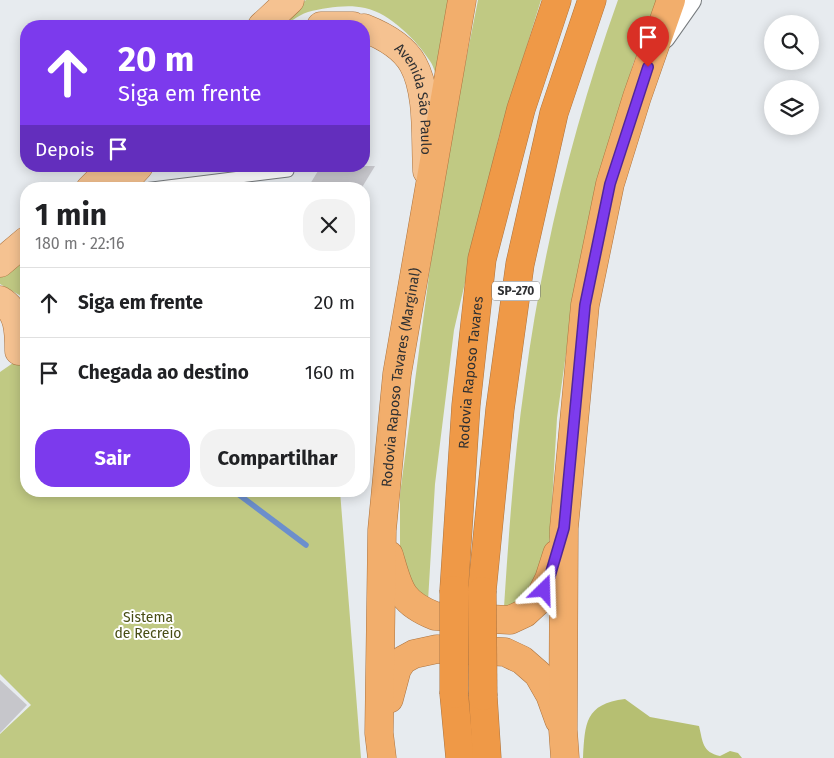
<!DOCTYPE html>
<html lang="pt">
<meta charset="utf-8">
<style>
:root{--surface:#fff;--page:#f2f2f2;--text:#202124;--muted:#757577;--line:#e0e0e0;--accent:#7c3aed}
body{margin:0;font-family:"Fira Sans",sans-serif;background:var(--page);color:var(--text);height:100vh;display:flex;flex-direction:column;font-size:19px;white-space:nowrap}
*{box-sizing:border-box;margin:0}
p{font-size:16px;color:var(--muted)}
.icon{flex:none;width:28px;height:28px;fill:none;stroke:currentColor;stroke-width:2;stroke-linecap:round;stroke-linejoin:round}
.map{position:relative;flex:1;overflow:hidden}
.side{position:absolute;left:20px;top:182px;width:350px;height:315px;display:flex;flex-direction:column;background:var(--surface);border-radius:20px;box-shadow:0 2px 12px #0003}
.side>*{flex:none}
.guide{position:absolute;left:20px;top:20px;width:350px;height:152px;border-radius:20px;box-shadow:0 2px 12px #0003;background:#7c3aed;color:#fff;overflow:hidden}
.fabs{position:absolute;left:764px;top:15px;display:grid;gap:10px}
.fabs a{display:grid;place-items:center;width:55px;height:55px;border-radius:50%;background:var(--surface);box-shadow:0 2px 12px #0003;font-size:25px}
.pin{position:absolute;display:grid;place-items:center;width:42px;height:42px;color:#fff;margin:-51px -21px;border-radius:50% 50% 50% 0;rotate:-45deg;box-shadow:0 0 5px #0007}
.pin .icon{rotate:45deg}
.me{position:absolute;width:55px;margin:-28px;rotate:22deg;stroke-linejoin:round;filter:drop-shadow(0 0 4px #0008)}
.turn{display:flex;align-items:center;gap:18px;height:105px;padding:0 15px;font-size:22px}
.turn .icon{width:65px;height:65px;stroke-width:2.5}
.turn b{display:block;font-size:35px;line-height:42px}
.then{display:flex;align-items:center;height:48px;padding:0 15px;background:#0003;gap:10px;font-size:19px}
.round{display:grid;place-items:center;flex:none;width:52px;height:52px;border-radius:20px;background:var(--page)}
.overview{display:flex;align-items:center;justify-content:space-between;height:85px;padding:0 15px}
h1{font-size:30px;font-weight:700;line-height:38px}
.primary-button{display:flex;gap:10px;margin-top:auto;padding:10px 15px}
.primary-button a{flex:1;height:58px;border-radius:20px;background:var(--accent);color:#fff;font-size:20px;font-weight:700;line-height:58px;text-align:center}
.primary-button a+a{background:var(--page);color:var(--text)}
ul{padding:0;list-style:none}
li{display:flex;align-items:center;gap:15px;height:70px;padding:0 15px;border-top:1px solid var(--line)}
li div{flex:1}
li b{display:block;font-size:19px}
li em{font-style:normal}
.map>svg:first-child{display:block}
.green{fill:#c0c983}
.forest{fill:#b6bf72}
.lines{fill:none;stroke-linecap:round;stroke-linejoin:round}
.stream{stroke:#6c8fcc;stroke-width:5.5}
.building{fill:#c6c6cb}
.service-casing{stroke:#777b7e;stroke-width:13}
.minor-casing{stroke:#777b7e;stroke-width:24}
.primary-casing{stroke:#ac7440;stroke-width:29}
.trunk-casing{stroke:#ac7440;stroke-width:29}
.motorway-casing{stroke:#ac7440;stroke-width:29}
.service{stroke:#fff;stroke-width:11}
.minor{stroke:#fff;stroke-width:22}
.primary{stroke:#f5c291;stroke-width:28}
.trunk{stroke:#f2ae6c;stroke-width:28}
.motorway{stroke:#ef9947;stroke-width:28}
.motorway-bridge-casing{stroke:#ac7440;stroke-width:29;stroke-linecap:butt}
.motorway-bridge{stroke:#ef9947;stroke-width:28}
.route-casing{stroke:#51269a;stroke-width:12}
.route{stroke:#7c3aed;stroke-width:9}
.labels{text-anchor:middle;stroke-width:4;stroke-linejoin:round;paint-order:stroke}
.shield{fill:#fff;stroke:#6d6e70;stroke-width:1}
.shield-label{font-size:12px;font-weight:bold;fill:#2f3032}
.street-label{font-size:14px;fill:#2f3032;stroke:#fff}
.park-label{font-size:14px;fill:#484d14;stroke:#fff}
</style>
<div class="map">
<svg width="834" height="758" viewBox="0 0 834 758">
<rect width="100%" height="100%" fill="#e7ebef"/>
<g class="green">
<path d="M306 0H455L439 86C436 78 435 68 430 61 417 41 390 13 365 8 346 4 326 8 308 12 297 15 288 26 276 26Z"/>
<polygon points="478,0 541,0 499,136 454,330 435,484 428,601 414,593 407,576 400,548 400,494 441,185"/>
<path d="M618 0H659L633 64 599 182 574 296 557 418 550 537 544 575 515 605 504 607C509 531 514 456 525 381 542 252 574 123 618 0Z"/>
<polygon points="26,245 26,304 21,296 0,284 0,267"/>
<polygon points="26,354 26,491 340,491 361,758 0,758 0,734 31,705 0,674 0,372"/>
</g>
<path class="forest" d="M625 699 650 717 699 726C703 742 702 752 720 756L730 751 738 753 742 758H583C585 723 585 704 625 699Z"/>
<g class="lines">
<polyline class="stream" points="234,491 306,545"/>
</g>
<g class="building">
<polygon points="321,166 375,166 361,189 307,189"/>
<polygon points="0,680 27,705 0,733"/>
</g>
<g class="lines">
<g class="service-casing">
<polyline id="service" points="144,189 288,171"/>
</g>
<g class="minor-casing">
<polyline id="minor" points="664,37 690,0"/>
</g>
<g class="primary-casing">
<g id="primary">
<polyline points="262,26 290,0"/>
<polyline points="321,26 353,26"/>
<path id="s1" d="M364 28C382 35 403 46 413 64 429 93 425 138 427 171"/>
<polyline points="90,189 113,166"/>
<polyline points="118,189 139,166"/>
<polyline points="0,263 26,241"/>
<path d="M0 300C19 311 19 332 19 351"/>
</g>
</g>
<g class="trunk-casing">
<g id="trunk">
<path d="M389 555C399 589 400 602 435 616L510 620 525 613 538 601 549 579 557 554"/>
<polyline points="389,699 397,669 403,660 414,654 437,649 505,652 522,660 538,674 550,695 559,720"/>
<path id="s2" d="M382 758 379 733 382 530 397 374 462 0"/>
<polyline points="565,758 563,730 564,528 585,305 610,184 637,97 671,0"/>
</g>
</g>
<g class="motorway-casing">
<g id="motorway">
<path id="s3" d="M454 590 466 405 482 259 521 109 557 0"/>
<polyline points="482,591 500,409 520,264 554,113 592,0"/>
<polyline points="454,694 460,758"/>
<polyline points="483,696 487,758"/>
</g>
</g>
<use href="#service" class="service"/>
<use href="#minor" class="minor"/>
<use href="#primary" class="primary"/>
<use href="#trunk" class="trunk"/>
<use href="#motorway" class="motorway"/>
<g class="motorway-bridge-casing">
<g id="motorway-bridge">
<polyline points="482,591 483,696"/>
<polyline points="454,694 454,590"/>
</g>
</g>
<use href="#motorway-bridge" class="motorway-bridge"/>
</g>
<g class="lines">
<g class="route-casing">
<polyline id="route" points="544,590 549,579 564,528 585,305 610,184 648,67"/>
</g>
<use href="#route" class="route"/>
</g>
<g class="labels">
<rect class="shield" x="492" y="281.5" width="48" height="19" rx="4"/>
<g class="shield-label">
<text x="516" y="295">SP-270</text>
</g>
<g class="street-label">
<text dy="5" stroke="none"><textPath href="#s1" startOffset="96">Avenida São Paulo</textPath></text>
<text dy="5" stroke="none"><textPath href="#s3" startOffset="218">Rodovia Raposo Tavares</textPath></text>
<text dy="5" stroke="none"><textPath href="#s2" startOffset="382">Rodovia Raposo Tavares (Marginal)</textPath></text>
</g>
<g class="park-label">
<text x="148" y="622">Sistema<tspan x="148" dy="16">de Recreio</tspan></text>
</g>
</g>
</svg>
<div class="fabs">
<a><svg class="icon" aria-label="search" viewBox="0 0 24 24"><circle cx="10" cy="10" r="6"/><path d="M15 15l6 6"/></svg></a>
<a><svg class="icon" aria-label="layers" viewBox="0 0 24 24"><path d="M12 4l9 5-9 5-9-5zM3 14l9 5 9-5"/></svg></a>
</div>
<div class="pin" style="left:648px;top:67px;background:#d93025"><svg class="icon" aria-label="arrive" viewBox="0 0 24 24"><path d="M6 21V4h12l-3 4 3 4H6"/></svg></div>
<svg class="me" style="left:544px;top:590px" viewBox="-20 -20 40 40"><path d="M0-17L14 15 0 8-14 15z" fill="#7c3aed" stroke="#fff" stroke-width="4"/></svg>
<div class="guide">
<div class="turn"><svg class="icon" aria-label="ahead" viewBox="0 0 24 24"><path d="M12 20V5M6 11l6-6 6 6"/></svg><div><b>20 m</b>Siga em frente</div></div>
<div class="then">Depois<svg class="icon" aria-label="arrive" viewBox="0 0 24 24"><path d="M6 21V4h12l-3 4 3 4H6"/></svg></div>
</div>
<section class="side">
<div class="overview"><div><h1>1 min</h1><p>180 m · 22:16</p></div><a class="round"><svg class="icon" aria-label="close" viewBox="0 0 24 24"><path d="M6 6l12 12M18 6L6 18"/></svg></a></div>
<ul>
<li><svg class="icon" aria-label="ahead" viewBox="0 0 24 24"><path d="M12 20V5M6 11l6-6 6 6"/></svg><div><b>Siga em frente</b></div><em>20 m</em></li>
<li><svg class="icon" aria-label="arrive" viewBox="0 0 24 24"><path d="M6 21V4h12l-3 4 3 4H6"/></svg><div><b>Chegada ao destino</b></div><em>160 m</em></li>
</ul>
<div class="primary-button"><a>Sair</a><a>Compartilhar</a></div>
</section>
</div>
